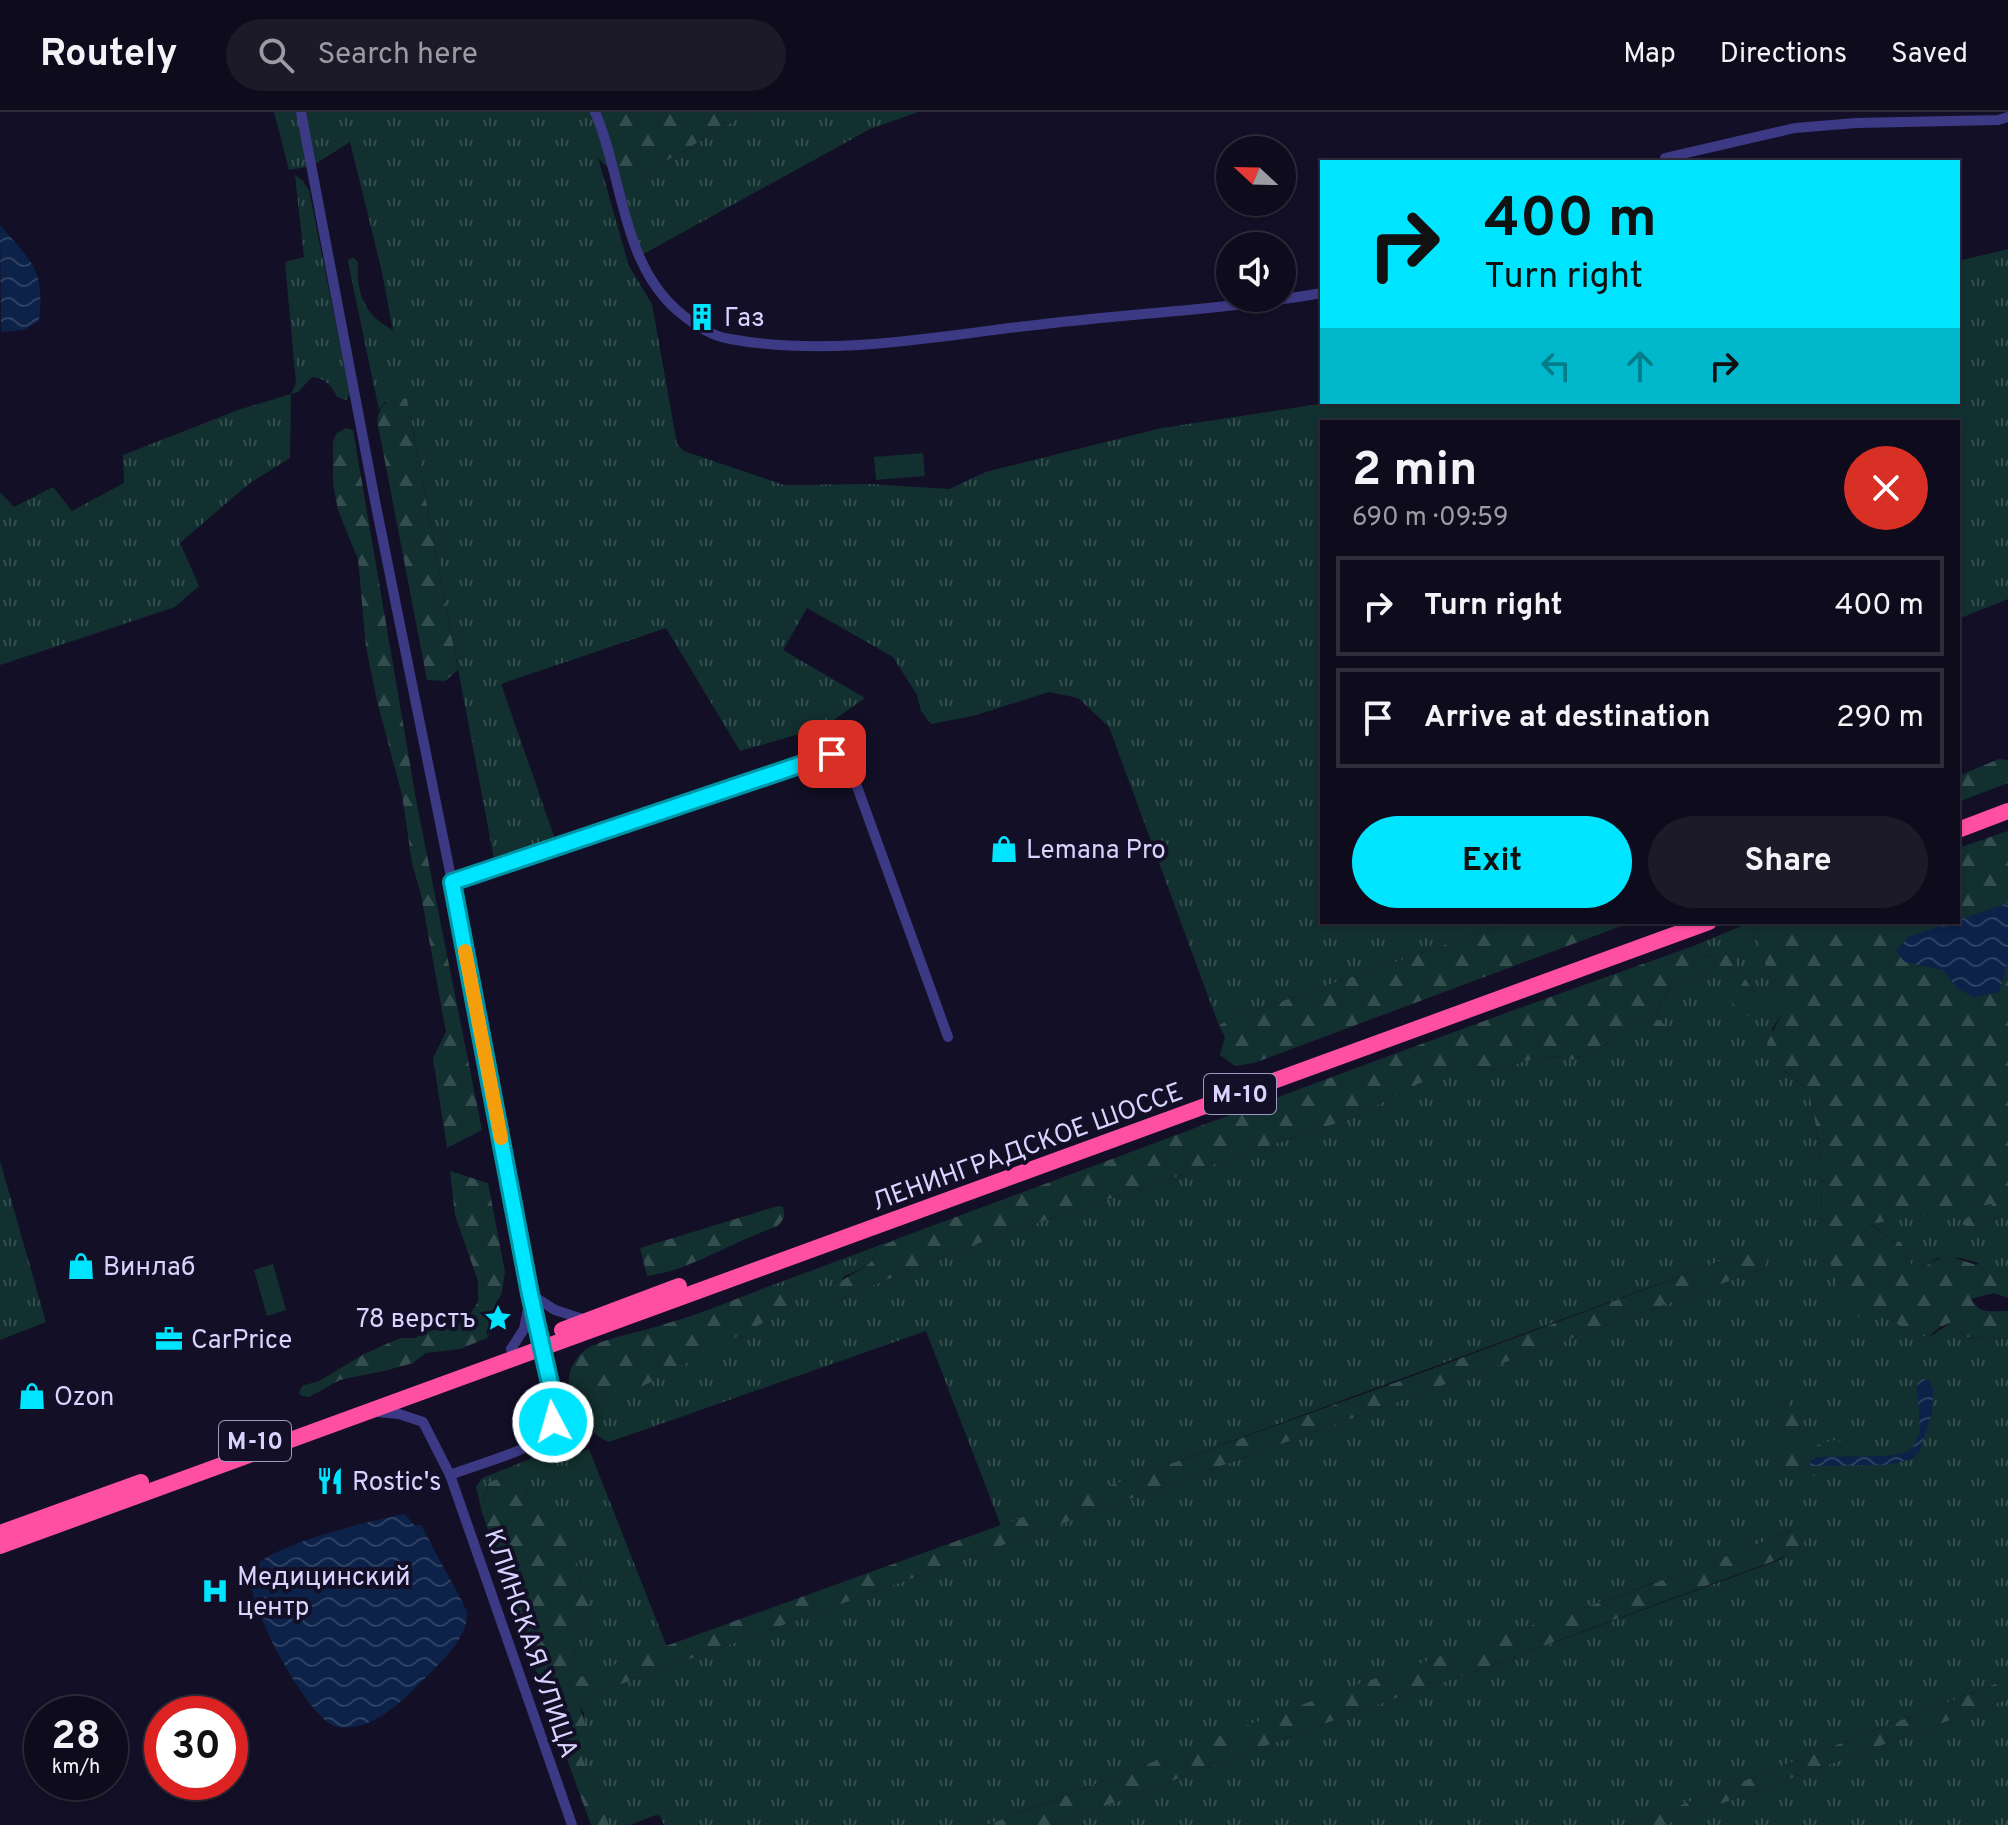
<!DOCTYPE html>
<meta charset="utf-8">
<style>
:root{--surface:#0e0b1c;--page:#1c1929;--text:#f1f3f6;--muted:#9b9ba3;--line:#2e2b3b;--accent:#00e5ff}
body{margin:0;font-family:Overpass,sans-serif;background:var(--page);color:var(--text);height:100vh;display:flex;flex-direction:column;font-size:30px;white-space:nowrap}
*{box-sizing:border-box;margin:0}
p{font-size:26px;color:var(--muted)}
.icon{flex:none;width:44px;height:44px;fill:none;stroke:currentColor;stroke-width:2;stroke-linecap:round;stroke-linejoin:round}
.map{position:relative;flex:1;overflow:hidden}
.drawer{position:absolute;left:1320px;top:308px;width:640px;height:504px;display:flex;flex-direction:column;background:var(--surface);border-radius:0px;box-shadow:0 2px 6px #0004,0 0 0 2px var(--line)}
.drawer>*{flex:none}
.banner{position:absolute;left:1320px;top:48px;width:640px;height:244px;border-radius:0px;box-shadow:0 2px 6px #0004,0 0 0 2px var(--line);background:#00e5ff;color:#111;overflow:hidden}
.needle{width:52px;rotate:292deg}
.controls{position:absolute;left:1216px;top:24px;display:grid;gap:16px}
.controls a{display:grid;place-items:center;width:80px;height:80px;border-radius:50%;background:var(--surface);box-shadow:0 2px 6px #0004,0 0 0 2px var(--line);font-size:40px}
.speed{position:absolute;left:24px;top:1584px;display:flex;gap:16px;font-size:40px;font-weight:700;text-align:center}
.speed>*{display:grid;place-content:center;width:104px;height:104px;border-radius:50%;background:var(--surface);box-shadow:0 2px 6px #0004,0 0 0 2px var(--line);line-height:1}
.speed small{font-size:20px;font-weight:400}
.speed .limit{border:12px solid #d22;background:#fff;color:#111}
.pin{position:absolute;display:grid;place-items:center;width:68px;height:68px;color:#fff;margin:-34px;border-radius:16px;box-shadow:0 4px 12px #0006}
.me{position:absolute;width:88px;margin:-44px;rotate:354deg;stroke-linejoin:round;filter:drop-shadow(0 0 6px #0008)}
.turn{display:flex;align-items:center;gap:28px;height:168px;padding:0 32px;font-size:36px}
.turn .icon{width:104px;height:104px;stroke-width:2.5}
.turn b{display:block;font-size:56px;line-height:68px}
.lanes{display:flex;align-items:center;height:76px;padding:0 32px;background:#0003;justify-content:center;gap:40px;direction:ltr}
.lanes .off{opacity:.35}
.round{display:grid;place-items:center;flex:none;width:84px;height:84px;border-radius:42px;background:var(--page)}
.head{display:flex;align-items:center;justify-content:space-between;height:136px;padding:0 32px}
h1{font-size:48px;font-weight:700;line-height:60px}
.primary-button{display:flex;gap:16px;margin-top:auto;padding:16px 32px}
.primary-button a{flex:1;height:92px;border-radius:48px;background:var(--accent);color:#111;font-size:32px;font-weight:700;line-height:92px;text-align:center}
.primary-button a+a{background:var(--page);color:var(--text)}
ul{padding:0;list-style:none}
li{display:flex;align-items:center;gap:24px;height:100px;margin:0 16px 12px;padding:0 16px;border:4px solid var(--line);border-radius:0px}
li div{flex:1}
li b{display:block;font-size:30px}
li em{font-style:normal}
header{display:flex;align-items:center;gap:48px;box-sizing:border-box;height:112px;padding:0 40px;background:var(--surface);border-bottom:2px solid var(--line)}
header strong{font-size:38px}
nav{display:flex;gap:44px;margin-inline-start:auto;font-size:28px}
.search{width:560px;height:72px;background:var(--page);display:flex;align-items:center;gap:20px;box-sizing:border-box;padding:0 28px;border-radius:44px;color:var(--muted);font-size:30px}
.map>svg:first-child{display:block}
.grass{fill:url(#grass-tufts)}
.forest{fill:url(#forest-firs)}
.park{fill:#12302f}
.water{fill:url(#water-waves)}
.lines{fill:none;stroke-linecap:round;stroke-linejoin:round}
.minor{stroke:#3d3a85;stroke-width:10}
.highway{stroke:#ff4fa3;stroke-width:16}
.route-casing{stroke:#0095a6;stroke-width:20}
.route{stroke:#00e5ff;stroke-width:14}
.slow{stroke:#f59e0b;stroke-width:14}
.labels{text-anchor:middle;stroke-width:8;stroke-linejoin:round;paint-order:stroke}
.shield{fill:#130f26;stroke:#9e99be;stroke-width:2}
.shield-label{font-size:24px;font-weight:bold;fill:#d9d4ff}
.poi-label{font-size:26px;fill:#d9d4ff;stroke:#130f26;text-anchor:start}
.street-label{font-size:26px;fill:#d9d4ff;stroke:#130f26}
</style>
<header>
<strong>Routely</strong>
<div class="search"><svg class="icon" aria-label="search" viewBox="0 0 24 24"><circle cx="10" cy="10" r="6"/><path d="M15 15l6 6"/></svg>Search here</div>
<nav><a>Map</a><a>Directions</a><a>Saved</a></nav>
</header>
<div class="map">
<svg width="2008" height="1713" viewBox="0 0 2008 1713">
<defs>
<pattern id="grass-tufts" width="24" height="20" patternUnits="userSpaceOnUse" patternTransform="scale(2)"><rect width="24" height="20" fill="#12302f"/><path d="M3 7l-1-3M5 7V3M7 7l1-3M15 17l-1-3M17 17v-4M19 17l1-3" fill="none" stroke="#344d4e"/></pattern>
<pattern id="forest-firs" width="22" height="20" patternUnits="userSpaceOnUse" patternTransform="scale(2)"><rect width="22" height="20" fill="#12302f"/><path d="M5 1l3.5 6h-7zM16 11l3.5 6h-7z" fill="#344d4e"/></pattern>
<pattern id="water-waves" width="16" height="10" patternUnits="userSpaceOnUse" patternTransform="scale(2)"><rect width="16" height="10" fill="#0c2248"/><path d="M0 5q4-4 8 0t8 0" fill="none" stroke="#2f4163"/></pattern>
</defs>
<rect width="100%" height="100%" fill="#130f26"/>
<g class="grass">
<path d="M274 0H595L639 65 749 0H918L870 17 640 144 614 61 598 46 629 154 652 192 677 332 684 339 784 373 870 372 949 377 986 360 1162 316 1332 290H1958V149L2008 137V487L1958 507V310H1322V810H1511L1227 908 1219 914 1109 615 1078 586 1049 580 973 604 931 612 921 599 917 583 893 545 807 496 783 538 865 586 824 615 740 639 666 516 501 572 555 727 494 747 407 287 385 290 379 298 350 160 348 148 353 145 358 150C356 181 364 203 393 218L381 156 350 30 312 54 289 58Z"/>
<path d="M295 63 303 69 309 78 350 282 346 288 337 285C332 274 325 266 312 265L298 280 291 282 290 346 250 371 180 431 199 474 175 495 0 553V380L14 395 53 375 72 399 124 371 123 343 238 298 291 282 296 271 285 150 304 145Z"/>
<path d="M1751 810H1761L1757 828 1782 902 1772 917 1784 959 1806 976 1813 995 1822 1058 1821 1122 1859 1205H1888L1910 1222 1929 1225 1952 1210 1967 1225 2008 1227V1567L1629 1713H1054L1364 1597 1470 1561 1782 1447 1787 1439 1790 1419 1716 1449 1461 1539 1379 1565 987 1713H664L660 1704 656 1703 630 1713H609L576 1630 580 1623 584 1602 580 1595 581 1588 588 1584 1762 1157 1767 1150 1740 1142 1001 1414 926 1219 609 1330C591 1323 581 1305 573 1290L589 1296 607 1293 798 1183 791 1175 770 1174 899 1126 878 1136C873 1153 860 1158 844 1164L836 1188 992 1126 1352 1006 1418 972 1447 960 1475 955 1498 957 1528 948 1560 944 1572 948 1606 933 1617 915 1634 910 1646 912 1657 908C1665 865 1681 874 1715 857L1756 884 1731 844H1704L1700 838 1691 835Z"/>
<polygon points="0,1049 46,1210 0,1228"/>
<polygon points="1992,1092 1992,1097 1976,1116 2008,1101 2008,1160 1961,1146 1937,1146 1923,1156 1912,1154 1901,1130 1891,1128 1870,1111"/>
<path d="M558 1336 570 1344 589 1337 667 1535 569 1569 550 1586 549 1598 529 1538 537 1548 558 1557 573 1551 579 1517 590 1497 579 1464 576 1445 548 1409 536 1400 525 1375 508 1364 488 1370C487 1383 481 1386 482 1400L476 1375 482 1366Z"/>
<polygon points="2008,1587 2008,1713 1663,1713"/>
</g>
<g class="forest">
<polygon points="595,0 749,0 639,65 626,67 614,61"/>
<path d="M401 285 407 287 458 558 445 569 427 568 377 308C380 294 386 286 401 285Z"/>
<polygon points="346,316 353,318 417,693 482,1018 447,1036 433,946 446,920 421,783 412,751 402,683 377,589 366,535 358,447 338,398 333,372 333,329 337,321"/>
<polygon points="1999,647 2008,648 2008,671 1958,690 1958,664"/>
<path d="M2008 719V1101L1976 1116 1963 1113V1108L1978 1099 1992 1097V1092L1870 1112 1891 1128 1901 1130 1912 1154 1923 1156C1949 1138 1950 1146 1977 1153L1986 1143 1996 1156 2008 1160V1186L1994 1181 1971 1187C1980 1203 1991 1199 2008 1199V1227L1967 1225 1952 1210 1940 1215 1928 1225 1910 1222 1888 1205H1859L1843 1190 1821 1122 1822 1058 1813 995 1806 976 1772 949 1767 931 1782 902 1757 828 1761 810H1958V736Z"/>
<polygon points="1511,810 1632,810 1254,951 1235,954 1220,943 1225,925 1219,914 1227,908"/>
<path d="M1691 835 1700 838 1704 844C1714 846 1721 841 1731 844L1756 884V899L1748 904C1731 893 1724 882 1723 863L1715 857C1681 874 1665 865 1657 907L1665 913 1664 923 1654 926 1647 920 1646 912 1634 910 1617 915 1606 933 1572 948 1559 944 1528 948 1498 957 1475 955 1447 961 1418 972 1352 1006 992 1126 836 1188 833 1178C849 1157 871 1161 878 1136L899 1126C1163 1029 1425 928 1691 835Z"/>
<polygon points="450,1059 488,1071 505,1160 502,1180 494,1198 495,1211 487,1226 460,1237 426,1241 413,1251 388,1258 340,1268 309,1285 302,1284 299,1281 302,1274 319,1269 364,1242 400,1226 415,1226 426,1219 452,1216 467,1207 478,1190 478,1169 455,1103"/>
<path d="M778 1094 783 1095C786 1105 783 1109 776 1115 732 1129 692 1158 647 1164L640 1136Z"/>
<path d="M1752 1140C1760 1141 1765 1141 1767 1150L1762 1157 588 1584 581 1588 580 1595 587 1620 580 1623 576 1630 609 1713H591L549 1598C550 1583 557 1577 569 1569L1394 1271 1740 1142Z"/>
<path d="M770 1174 791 1175 798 1183 791 1196 607 1293 589 1296 573 1290C563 1272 570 1247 588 1236 605 1226 645 1219 665 1212 701 1202 735 1187 770 1174Z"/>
<path d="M1782 1282 1791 1286 1788 1293 1804 1300 1802 1330 1806 1337 1833 1328 1841 1329V1336L1834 1340 1829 1361 1791 1368 1784 1364C1776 1337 1770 1309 1782 1282Z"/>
<path d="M508 1364 520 1368C533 1386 532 1406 558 1411L569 1425 576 1445 579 1464 590 1497 579 1517 573 1551 558 1557 537 1548 529 1538 482 1400C481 1386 488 1383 488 1370Z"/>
<path d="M1790 1419 1805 1420 1804 1433 1787 1439 1782 1446 1470 1561 1364 1597 1054 1713H987C1118 1665 1247 1611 1379 1565 1516 1518 1655 1475 1790 1419Z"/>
<polygon points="2008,1567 2008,1587 1663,1713 1629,1713"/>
</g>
<g class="park">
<polygon points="923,341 925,364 876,368 874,345"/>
<polygon points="273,1152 286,1198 267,1204 254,1158"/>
</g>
<g class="water">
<path d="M0 113C32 151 45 156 39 209L24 218 1 220Z"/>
<polygon points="2008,791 2008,849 1999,880 1973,885 1957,876 1943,858 1904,850 1896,839 1908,825"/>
<polygon points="1922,1267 1929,1268 1933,1277 1932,1301 1920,1338 1912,1347 1889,1353 1810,1354 1810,1349 1817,1345 1888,1344 1904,1341 1912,1336 1920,1320 1917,1272"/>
<path d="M405 1402 414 1413H421L467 1499C469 1524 444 1547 427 1564 404 1587 371 1623 335 1614 308 1607 239 1481 252 1458 265 1434 376 1407 405 1402Z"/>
</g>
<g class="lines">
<g class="minor">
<path d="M301 0 375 389 452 770 530 1182 555 1294C554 1305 553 1316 545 1324 528 1339 473 1354 450 1363"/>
<path d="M595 0C623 64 621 150 678 199 693 212 710 224 730 227 834 246 942 223 1044 212 1137 201 1230 197 1322 181"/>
<polyline points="1667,50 1665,46 1795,16 1856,11 1998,8 2008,5"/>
<polyline points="452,770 832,642 847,647 948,925"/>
<polyline points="530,1182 555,1198 586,1208"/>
<polyline points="511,1237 524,1217 529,1192"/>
<polyline points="377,1300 399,1302 423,1310 450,1363 572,1713"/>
</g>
<g class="highway">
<polyline points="1958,718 2008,699"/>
<polyline points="562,1218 679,1174"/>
<polyline points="0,1421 141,1370"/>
<polyline points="0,1434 1709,810"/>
</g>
</g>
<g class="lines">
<g class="route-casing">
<polyline id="route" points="553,1310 555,1294 530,1182 452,770 832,642"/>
</g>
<use href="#route" class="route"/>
<polyline class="slow" points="465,839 501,1026"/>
</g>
<defs>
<g id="building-bare" transform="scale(2.16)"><path d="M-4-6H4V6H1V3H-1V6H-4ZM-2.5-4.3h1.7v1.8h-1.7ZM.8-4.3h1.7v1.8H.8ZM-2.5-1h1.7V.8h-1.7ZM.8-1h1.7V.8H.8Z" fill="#00e5ff" stroke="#130f26" stroke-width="2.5" paint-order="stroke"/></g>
<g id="shop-bare" transform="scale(2.16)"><path d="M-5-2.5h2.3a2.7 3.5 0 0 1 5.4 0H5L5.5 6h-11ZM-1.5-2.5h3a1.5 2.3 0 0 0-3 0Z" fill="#00e5ff" stroke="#130f26" stroke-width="2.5" paint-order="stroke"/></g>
<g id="sight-bare" transform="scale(2.16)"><path d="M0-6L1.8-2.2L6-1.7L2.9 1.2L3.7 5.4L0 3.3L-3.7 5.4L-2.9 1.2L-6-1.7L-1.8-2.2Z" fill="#00e5ff" stroke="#130f26" stroke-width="2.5" paint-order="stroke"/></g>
<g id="office-bare" transform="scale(2.16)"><path d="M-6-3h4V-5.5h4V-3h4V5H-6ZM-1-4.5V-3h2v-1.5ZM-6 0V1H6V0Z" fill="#00e5ff" stroke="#130f26" stroke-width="2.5" paint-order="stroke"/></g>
<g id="restaurant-bare" transform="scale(2.16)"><path d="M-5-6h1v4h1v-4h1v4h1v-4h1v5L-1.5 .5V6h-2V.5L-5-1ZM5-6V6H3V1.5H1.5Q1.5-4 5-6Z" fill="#00e5ff" stroke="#130f26" stroke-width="2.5" paint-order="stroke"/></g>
<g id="hospital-bare" transform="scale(2.16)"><path d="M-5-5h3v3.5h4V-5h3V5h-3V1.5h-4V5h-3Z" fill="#00e5ff" stroke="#130f26" stroke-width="2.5" paint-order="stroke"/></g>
</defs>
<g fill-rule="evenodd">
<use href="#building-bare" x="702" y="205"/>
<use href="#shop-bare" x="1004" y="737"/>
<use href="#shop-bare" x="81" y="1154"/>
<use href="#sight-bare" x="498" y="1206"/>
<use href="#office-bare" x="169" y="1227"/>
<use href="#shop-bare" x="32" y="1284"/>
<use href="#restaurant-bare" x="330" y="1369"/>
<use href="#hospital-bare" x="215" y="1479"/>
</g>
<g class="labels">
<g class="shield">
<rect x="1204" y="962" width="72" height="40" rx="6"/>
<rect x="219" y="1309" width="72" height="40" rx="6"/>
</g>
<g class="shield-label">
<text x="1240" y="990">М-10</text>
<text x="255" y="1337">М-10</text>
</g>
<g class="poi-label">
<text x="724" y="214">Газ</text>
<text x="1026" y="746">Lemana Pro</text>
<text x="103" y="1163">Винлаб</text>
<text x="476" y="1215" text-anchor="end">78 верстъ</text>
<text x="191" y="1236">CarPrice</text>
<text x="54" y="1293">Ozon</text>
<text x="352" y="1378">Rostic's</text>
<text x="237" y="1473">Медицинский<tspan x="237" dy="30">центр</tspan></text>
</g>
<g class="street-label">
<text transform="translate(1027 1034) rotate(-20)" y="9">ЛЕНИНГРАДСКОЕ ШОССЕ</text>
<text transform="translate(532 1531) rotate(71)" y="9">КЛИНСКАЯ УЛИЦА</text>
</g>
</g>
</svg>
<div class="controls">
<a><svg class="needle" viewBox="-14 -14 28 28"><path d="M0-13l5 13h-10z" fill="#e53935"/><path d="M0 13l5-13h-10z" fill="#9b9ba3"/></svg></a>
<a><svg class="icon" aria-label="sound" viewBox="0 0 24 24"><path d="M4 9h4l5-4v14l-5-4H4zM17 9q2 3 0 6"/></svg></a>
</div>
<div class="speed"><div>28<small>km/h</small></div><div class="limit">30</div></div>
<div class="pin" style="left:832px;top:642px;background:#d93025"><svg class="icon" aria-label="arrive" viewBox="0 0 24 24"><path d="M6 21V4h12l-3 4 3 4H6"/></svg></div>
<svg class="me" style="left:553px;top:1310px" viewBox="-20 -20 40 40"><circle r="17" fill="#00e5ff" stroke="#fff" stroke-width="3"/><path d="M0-11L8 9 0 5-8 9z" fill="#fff"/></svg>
<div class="banner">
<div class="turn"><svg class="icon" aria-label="right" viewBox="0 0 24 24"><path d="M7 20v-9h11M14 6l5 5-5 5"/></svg><div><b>400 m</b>Turn right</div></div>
<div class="lanes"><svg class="icon off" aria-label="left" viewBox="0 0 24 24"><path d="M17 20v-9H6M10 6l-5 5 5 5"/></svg><svg class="icon off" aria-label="ahead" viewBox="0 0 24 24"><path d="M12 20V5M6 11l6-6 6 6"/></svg><svg class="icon" aria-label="right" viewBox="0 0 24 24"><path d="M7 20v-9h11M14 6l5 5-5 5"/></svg></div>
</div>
<section class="drawer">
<div class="head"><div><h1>2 min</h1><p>690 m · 09:59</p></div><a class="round" style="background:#d93025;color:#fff"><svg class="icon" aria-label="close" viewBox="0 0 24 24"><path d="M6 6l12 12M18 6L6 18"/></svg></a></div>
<ul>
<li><svg class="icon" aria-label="right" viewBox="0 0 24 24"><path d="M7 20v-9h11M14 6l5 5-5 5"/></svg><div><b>Turn right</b></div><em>400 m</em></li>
<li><svg class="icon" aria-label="arrive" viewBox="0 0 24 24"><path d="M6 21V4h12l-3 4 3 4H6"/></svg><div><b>Arrive at destination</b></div><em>290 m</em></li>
</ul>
<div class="primary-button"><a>Exit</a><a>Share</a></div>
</section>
</div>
